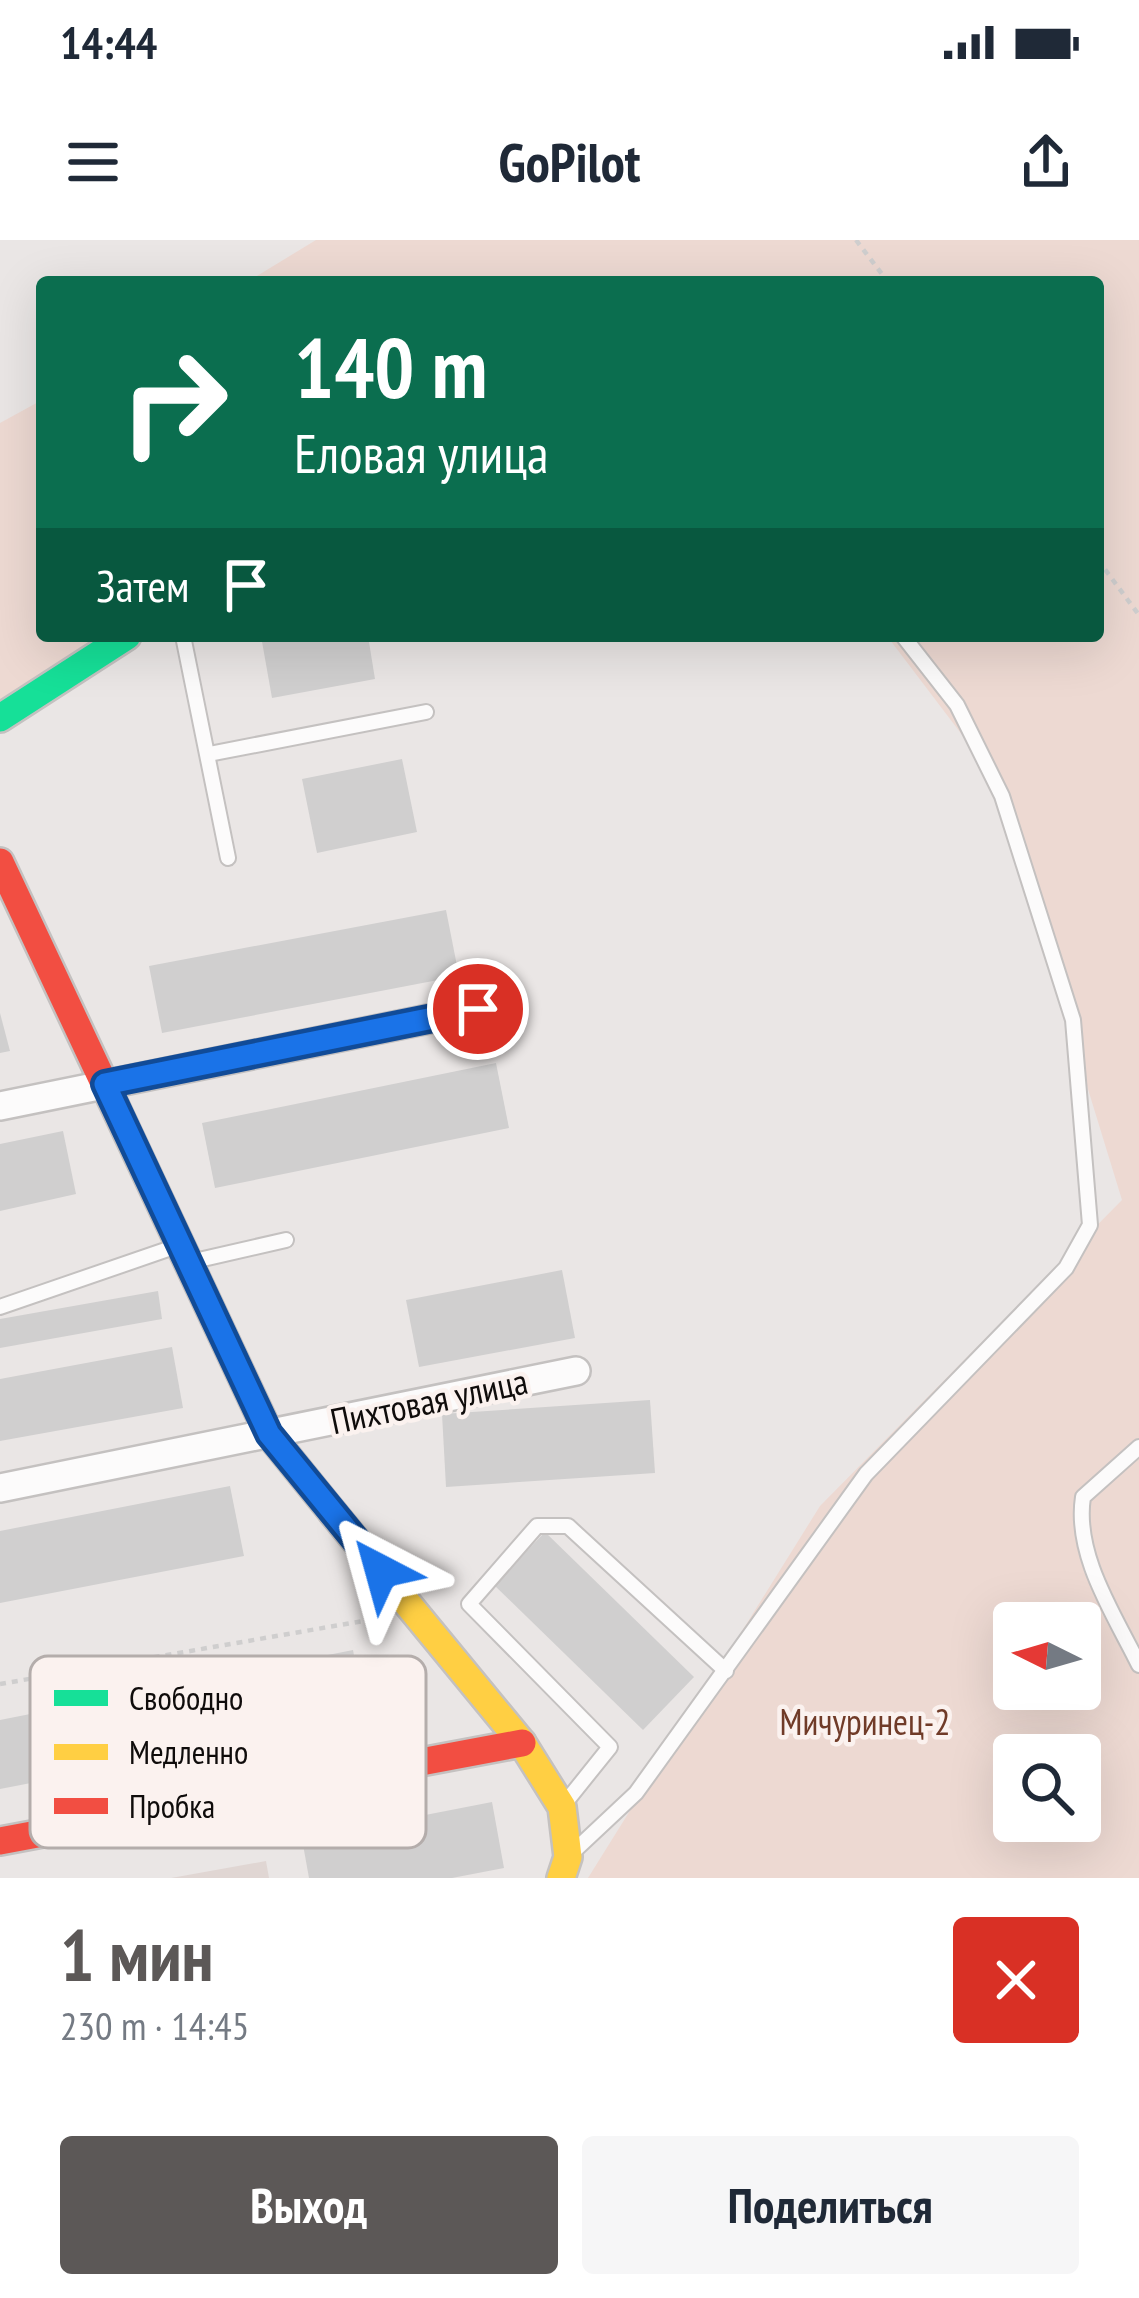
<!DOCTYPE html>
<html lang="ru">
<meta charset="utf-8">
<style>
:root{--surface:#fff;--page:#f6f6f7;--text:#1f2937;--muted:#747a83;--accent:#5c5857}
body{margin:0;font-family:"PT Sans Narrow",sans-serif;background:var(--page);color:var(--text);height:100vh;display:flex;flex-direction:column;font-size:45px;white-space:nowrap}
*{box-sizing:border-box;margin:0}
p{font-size:39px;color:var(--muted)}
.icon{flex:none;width:66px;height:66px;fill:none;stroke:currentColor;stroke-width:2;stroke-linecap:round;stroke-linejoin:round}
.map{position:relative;height:1638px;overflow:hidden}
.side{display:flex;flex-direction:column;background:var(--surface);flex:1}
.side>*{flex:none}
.hud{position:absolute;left:36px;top:36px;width:1068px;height:366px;border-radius:12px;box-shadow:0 12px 48px #0002;background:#0b6e4f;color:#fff;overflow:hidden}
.needle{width:78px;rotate:275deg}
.fabs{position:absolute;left:993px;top:1362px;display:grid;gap:24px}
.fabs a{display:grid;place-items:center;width:108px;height:108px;border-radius:12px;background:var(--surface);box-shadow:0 12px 48px #0002;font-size:60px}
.pin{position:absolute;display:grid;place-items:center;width:102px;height:102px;color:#fff;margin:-51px;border:6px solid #fff;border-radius:50%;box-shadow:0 3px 12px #0007}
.me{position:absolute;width:132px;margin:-66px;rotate:321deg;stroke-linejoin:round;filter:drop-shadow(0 0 9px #0008)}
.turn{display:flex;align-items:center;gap:42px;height:252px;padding:0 60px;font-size:54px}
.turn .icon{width:156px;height:156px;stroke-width:2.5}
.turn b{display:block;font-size:84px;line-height:102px}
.then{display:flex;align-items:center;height:114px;padding:0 60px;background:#0003;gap:24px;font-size:45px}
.round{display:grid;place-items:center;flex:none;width:126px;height:126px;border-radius:12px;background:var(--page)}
.summary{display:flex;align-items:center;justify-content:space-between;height:204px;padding:0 60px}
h1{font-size:72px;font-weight:600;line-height:90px;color:var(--accent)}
.cta{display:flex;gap:24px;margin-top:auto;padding:24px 60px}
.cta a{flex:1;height:138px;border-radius:12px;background:var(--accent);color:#fff;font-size:48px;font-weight:600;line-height:138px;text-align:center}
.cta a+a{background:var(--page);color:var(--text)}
.status{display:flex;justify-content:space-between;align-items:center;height:84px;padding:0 60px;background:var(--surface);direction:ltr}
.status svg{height:33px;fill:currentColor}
header{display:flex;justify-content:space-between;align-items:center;height:156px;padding:0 60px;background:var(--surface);font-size:54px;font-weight:600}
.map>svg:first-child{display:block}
.built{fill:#e0d6d3}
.green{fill:#edd9d2;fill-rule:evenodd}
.building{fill:#d0cfcf}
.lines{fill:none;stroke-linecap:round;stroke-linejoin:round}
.lane-casing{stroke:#c4c1c0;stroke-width:18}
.street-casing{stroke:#c4c1c0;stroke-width:32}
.fast-casing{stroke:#c4c1c0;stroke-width:32}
.slow-casing{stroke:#c4c1c0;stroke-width:32}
.jam-casing{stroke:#c4c1c0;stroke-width:32}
.path{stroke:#cfcece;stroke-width:4.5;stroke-dasharray:6 6;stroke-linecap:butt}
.lane{stroke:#fcfbfb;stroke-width:14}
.street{stroke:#fcfbfb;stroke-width:27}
.fast{stroke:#16e098;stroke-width:27}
.slow{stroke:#ffcf43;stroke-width:27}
.jam{stroke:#f24e42;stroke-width:27}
.route-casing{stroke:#114b97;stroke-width:30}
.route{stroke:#1a73e8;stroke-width:21}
.labels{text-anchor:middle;stroke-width:9;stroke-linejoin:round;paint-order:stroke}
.street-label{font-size:36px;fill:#0f0c0b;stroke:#fbf2ef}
.park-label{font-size:36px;fill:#703b28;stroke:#fbf2ef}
.key{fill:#fbf2ef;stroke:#b4adab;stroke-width:3}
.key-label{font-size:33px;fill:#0f0c0b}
</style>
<div class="status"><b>14:44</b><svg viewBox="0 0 49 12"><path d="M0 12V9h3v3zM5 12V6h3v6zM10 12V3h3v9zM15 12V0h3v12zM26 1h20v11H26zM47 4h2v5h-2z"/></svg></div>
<header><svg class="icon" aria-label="menu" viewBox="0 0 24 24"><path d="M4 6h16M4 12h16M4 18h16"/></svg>GoPilot<svg class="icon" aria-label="share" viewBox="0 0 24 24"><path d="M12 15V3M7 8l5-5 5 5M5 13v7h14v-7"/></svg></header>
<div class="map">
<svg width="1139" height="1638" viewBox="0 0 1139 1638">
<rect width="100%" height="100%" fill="#eae6e5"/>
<polygon class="built" points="266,1621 269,1638 171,1638"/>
<g class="green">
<path d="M316 0H1139V1638H588L820 1266 1122 960 991 533 887 396H1098V42H247ZM1014 1383H1080V1449H1014ZM1014 1515H1080V1581H1014Z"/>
<polygon points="42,160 42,396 103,396 0,460 0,183"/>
</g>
<g class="building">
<polygon points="261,396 368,396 375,439 272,458"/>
<polygon points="402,519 417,592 317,613 302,539"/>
<polygon points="446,670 459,736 162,793 149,726"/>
<polygon points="0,773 10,811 0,813"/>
<polygon points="496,823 509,888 215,948 202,883"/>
<polygon points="63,891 76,954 0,971 0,904"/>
<polygon points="562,1030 575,1098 419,1127 406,1060"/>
<polygon points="158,1051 162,1079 0,1108 0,1079"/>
<polygon points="172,1107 183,1168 0,1201 0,1139"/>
<polygon points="650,1160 655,1233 446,1247 442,1174"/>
<polygon points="230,1246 244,1316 0,1363 0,1291"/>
<polygon points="545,1292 694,1437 643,1490 494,1345"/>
<polygon points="353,1410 366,1478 0,1549 0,1480"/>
<polygon points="492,1562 504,1628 452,1638 309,1638 302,1599"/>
</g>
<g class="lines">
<g class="lane-casing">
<g id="lane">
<polyline points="183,396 228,618"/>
<polyline points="209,514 426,472"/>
<polyline points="190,1022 286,1000"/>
<polyline points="0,1067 177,1006"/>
<path d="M1139 1207 1083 1257C1074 1315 1114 1374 1139 1425"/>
<polyline points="565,1563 610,1507 469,1364 537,1286 568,1286 726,1431"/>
<polyline points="572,1613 636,1553 866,1234 1066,1028 1090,985 1073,780 1002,556 957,465 903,396"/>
</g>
</g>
<g class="street-casing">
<g id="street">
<polyline points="0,866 478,769"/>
<polyline points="0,1248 576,1131"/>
</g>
</g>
<g class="fast-casing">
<polyline id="fast" points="0,478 127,396"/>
</g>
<g class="slow-casing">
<polyline id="slow" points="333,1273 522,1503 562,1567 568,1617 561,1638"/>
</g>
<g class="jam-casing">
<g id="jam">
<polyline points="0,622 269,1194 333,1273"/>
<polyline points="0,1601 522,1503"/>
</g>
</g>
<g class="path">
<polyline points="856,0 888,42"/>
<polyline points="1098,320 1139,375"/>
<polyline points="0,1444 363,1381"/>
</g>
<use href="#lane" class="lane"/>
<use href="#street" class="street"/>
<use href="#fast" class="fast"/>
<use href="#slow" class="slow"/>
<use href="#jam" class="jam"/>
</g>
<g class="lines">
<g class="route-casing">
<polyline id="route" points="381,1331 269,1194 105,844 478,769"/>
</g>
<use href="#route" class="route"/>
</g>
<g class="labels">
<g class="street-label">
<text transform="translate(429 1161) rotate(-12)" y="13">Пихтовая улица</text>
</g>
<g class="park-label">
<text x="865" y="1495">Мичуринец-2</text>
</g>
</g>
<rect x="30" y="1416" width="396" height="192" rx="18" class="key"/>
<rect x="54" y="1450" width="54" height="16" fill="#16e098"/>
<rect x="54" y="1504" width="54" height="16" fill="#ffcf43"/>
<rect x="54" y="1558" width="54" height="16" fill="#f24e42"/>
<g class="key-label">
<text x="129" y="1470">Свободно</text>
<text x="129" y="1524">Медленно</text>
<text x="129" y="1578">Пробка</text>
</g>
</svg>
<div class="fabs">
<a><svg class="needle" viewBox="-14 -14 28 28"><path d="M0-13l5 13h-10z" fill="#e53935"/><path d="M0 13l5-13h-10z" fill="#747a83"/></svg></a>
<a><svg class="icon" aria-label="search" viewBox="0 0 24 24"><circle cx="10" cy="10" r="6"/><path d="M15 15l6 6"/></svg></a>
</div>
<div class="pin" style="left:478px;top:769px;background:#d93025"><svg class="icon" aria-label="arrive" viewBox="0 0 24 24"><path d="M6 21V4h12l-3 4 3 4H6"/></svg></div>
<svg class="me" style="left:381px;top:1331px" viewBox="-20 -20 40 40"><path d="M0-17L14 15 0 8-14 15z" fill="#1a73e8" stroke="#fff" stroke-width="4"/></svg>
<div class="hud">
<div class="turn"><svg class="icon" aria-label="right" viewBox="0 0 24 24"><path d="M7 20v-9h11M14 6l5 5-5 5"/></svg><div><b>140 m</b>Еловая улица</div></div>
<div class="then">Затем<svg class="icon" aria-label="arrive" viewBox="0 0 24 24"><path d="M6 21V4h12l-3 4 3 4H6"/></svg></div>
</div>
</div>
<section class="side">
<div class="summary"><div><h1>1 мин</h1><p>230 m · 14:45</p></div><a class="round" style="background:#d93025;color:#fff"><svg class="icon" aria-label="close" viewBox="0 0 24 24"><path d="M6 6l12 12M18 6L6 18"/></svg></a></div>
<div class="cta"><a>Выход</a><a>Поделиться</a></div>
</section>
